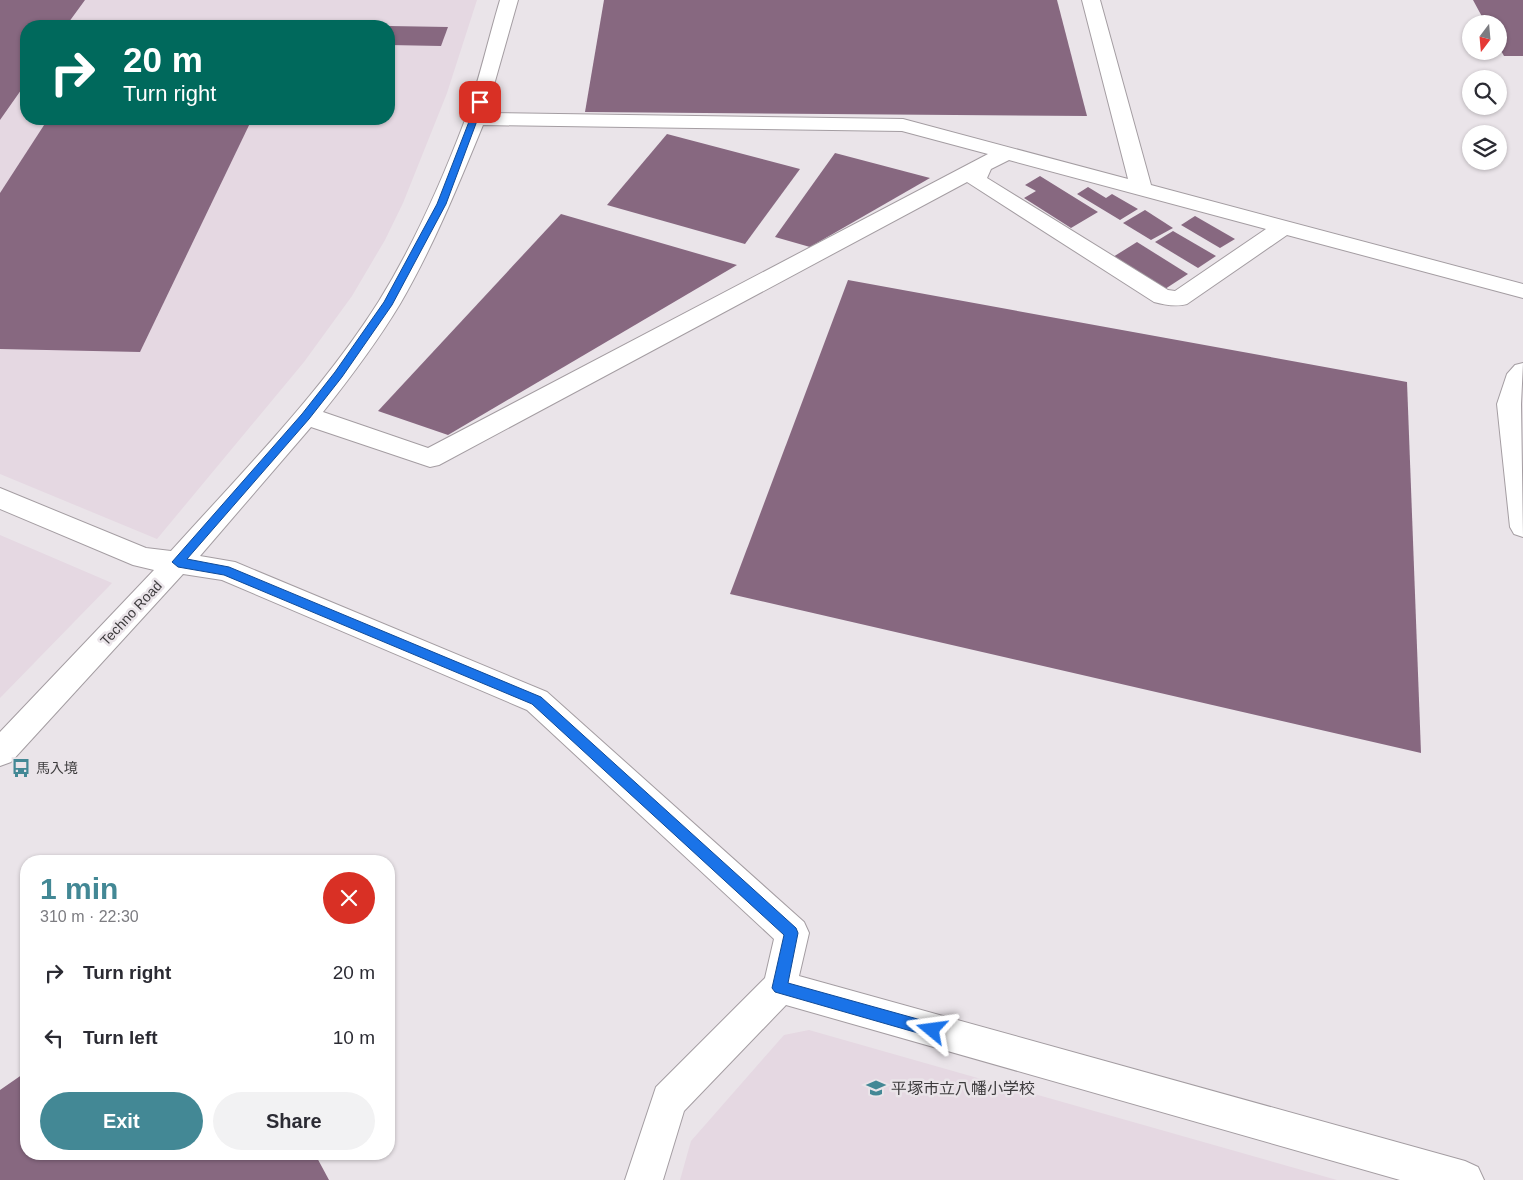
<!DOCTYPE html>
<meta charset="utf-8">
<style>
:root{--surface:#fff;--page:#f2f2f3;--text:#2b2b33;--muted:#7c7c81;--accent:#438895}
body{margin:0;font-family:Helvetica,"Noto Sans JP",sans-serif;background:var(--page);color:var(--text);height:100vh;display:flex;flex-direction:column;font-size:19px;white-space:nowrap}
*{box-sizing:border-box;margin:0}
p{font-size:16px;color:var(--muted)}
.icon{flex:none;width:28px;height:28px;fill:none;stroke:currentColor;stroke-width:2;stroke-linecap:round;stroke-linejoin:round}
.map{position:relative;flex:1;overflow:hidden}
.drawer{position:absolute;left:20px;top:855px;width:375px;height:305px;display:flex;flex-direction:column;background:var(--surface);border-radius:20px;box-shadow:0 1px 4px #0004}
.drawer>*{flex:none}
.banner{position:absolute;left:20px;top:20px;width:375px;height:105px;border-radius:20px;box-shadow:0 1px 4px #0004;background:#00695c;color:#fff;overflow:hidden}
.needle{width:32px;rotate:196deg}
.buttons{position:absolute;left:1462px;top:15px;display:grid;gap:10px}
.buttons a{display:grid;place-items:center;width:45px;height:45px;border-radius:50%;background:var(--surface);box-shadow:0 1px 4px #0004;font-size:25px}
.pin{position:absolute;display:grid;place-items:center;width:42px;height:42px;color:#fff;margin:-21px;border-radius:10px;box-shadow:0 2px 8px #0006}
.me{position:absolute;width:55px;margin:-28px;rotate:286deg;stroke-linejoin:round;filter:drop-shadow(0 0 4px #0008)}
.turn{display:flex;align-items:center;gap:18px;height:105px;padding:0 20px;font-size:22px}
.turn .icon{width:65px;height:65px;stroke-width:2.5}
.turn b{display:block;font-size:35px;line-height:42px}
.round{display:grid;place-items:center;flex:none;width:52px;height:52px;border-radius:26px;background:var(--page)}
.overview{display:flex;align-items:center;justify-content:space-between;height:85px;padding:0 20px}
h1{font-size:30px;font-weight:600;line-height:38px;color:var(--accent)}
.cta{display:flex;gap:10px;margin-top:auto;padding:10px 20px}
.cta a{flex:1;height:58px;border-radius:30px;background:var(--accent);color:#fff;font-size:20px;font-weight:600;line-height:58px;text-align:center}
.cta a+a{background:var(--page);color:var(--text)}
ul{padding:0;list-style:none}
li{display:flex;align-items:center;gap:15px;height:65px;padding:0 20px}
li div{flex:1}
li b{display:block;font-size:19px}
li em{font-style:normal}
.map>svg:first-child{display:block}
.built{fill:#e5d8e2;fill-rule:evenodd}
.building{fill:#876880}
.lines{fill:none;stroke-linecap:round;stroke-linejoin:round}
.minor-casing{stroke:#a49da2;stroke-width:2}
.minor{fill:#fff;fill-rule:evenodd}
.route{fill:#1a73e8;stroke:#114b97}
.labels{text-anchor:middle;stroke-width:5;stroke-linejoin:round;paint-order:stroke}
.street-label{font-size:14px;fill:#3e3c3e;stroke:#eae4e9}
.poi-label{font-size:14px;fill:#3e3c3e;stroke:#eae4e9;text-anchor:start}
.near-poi-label{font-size:16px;fill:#3e3c3e;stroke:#eae4e9;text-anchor:start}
</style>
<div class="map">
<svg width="1523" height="1180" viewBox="0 0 1523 1180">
<rect width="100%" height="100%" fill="#eae4e9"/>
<g class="built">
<path d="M0 0H477L447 93 403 203 385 240 352 296 304 362 157 539 0 474ZM26 26H389V119H26Z"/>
<polygon points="0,535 112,583 0,698"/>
<polygon points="809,1030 1337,1180 680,1180 691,1141 784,1035"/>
</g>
<g class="building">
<polygon points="0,0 85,0 66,26 26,26 26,83 0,120"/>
<polygon points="604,0 1057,0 1087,116 585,112"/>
<polygon points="1473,0 1523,0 1523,56 1504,56 1499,47 1499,24 1486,24"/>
<polygon points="389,26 448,27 441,46 389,45"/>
<polygon points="48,119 252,119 140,352 0,349 0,193"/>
<polygon points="667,134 800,169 745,244 607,205"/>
<polygon points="835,153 930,178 810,247 775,237"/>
<polygon points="1040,176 1098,212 1071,228 1024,198 1036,191 1025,185"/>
<polygon points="1088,187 1106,198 1112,194 1138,209 1120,220 1077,194"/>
<polygon points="1145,210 1173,228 1151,240 1123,223"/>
<polygon points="561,214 737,265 448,435 378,411"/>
<polygon points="1195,216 1235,239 1220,248 1181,225"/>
<polygon points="1173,231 1216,256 1198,268 1155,242"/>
<polygon points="1137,242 1188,274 1165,289 1113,257"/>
<polygon points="848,280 1407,382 1421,753 730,594"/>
<polygon points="26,1072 26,1154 315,1154 329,1180 0,1180 0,1090"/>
</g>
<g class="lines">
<g class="minor-casing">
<g id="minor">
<path d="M500 0H518L486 113 903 119 1128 179 1082 0H1100L1151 185 1523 284V298L1287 235 1187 304C1176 307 1165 305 1154 302L967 182 439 465 430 467 311 427 200 556 235 562 547 692 804 922 809 933 799 976 1465 1161 1478 1167 1484 1180H1400L786 1005 684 1111 663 1180H625L656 1087 765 978 774 939 527 710 222 580 183 574 11 762 0 766V732L154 570 133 565 0 509V488L146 548 171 551C243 471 321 393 379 301 413 246 442 181 465 120 479 81 488 40 500 0ZM483 125 902 131 988 154 428 448 323 412C350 378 377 342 400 304 433 247 458 186 483 125ZM1009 160 1266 229 1175 291 1168 290 987 178 991 169Z"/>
<polygon points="1523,363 1521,404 1523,537 1514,534 1510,527 1497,404 1507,374 1515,365"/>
</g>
</g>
<use href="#minor" class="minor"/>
</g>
<polygon class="route" points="477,101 484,102 446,204 392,305 342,377 309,419 187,559 229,567 541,697 796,928 798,933 788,983 932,1023 937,1025 939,1030 937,1035 932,1037 775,992 772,988 784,935 532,704 224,575 178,567 172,562 302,414 335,372 384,302 437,204"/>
<defs>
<g id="bus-bare" transform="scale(1.5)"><path d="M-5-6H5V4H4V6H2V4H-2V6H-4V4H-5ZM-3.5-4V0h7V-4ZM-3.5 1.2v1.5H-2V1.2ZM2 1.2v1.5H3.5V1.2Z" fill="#438895" stroke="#eae4e9" stroke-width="2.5" paint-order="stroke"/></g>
<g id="school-bare" transform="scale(1.5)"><path d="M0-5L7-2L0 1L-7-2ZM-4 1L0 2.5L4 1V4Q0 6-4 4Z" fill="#438895" stroke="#eae4e9" stroke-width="2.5" paint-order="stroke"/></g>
</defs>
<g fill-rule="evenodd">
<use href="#bus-bare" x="21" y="768"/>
<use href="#school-bare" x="876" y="1088"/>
</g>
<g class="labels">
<g class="street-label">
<text transform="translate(131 613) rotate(-47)" y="5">Techno Road</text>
</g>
<g class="poi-label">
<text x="36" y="773">馬入境</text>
</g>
<g class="near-poi-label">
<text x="891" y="1094">平塚市立八幡小学校</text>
</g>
</g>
</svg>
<div class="buttons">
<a><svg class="needle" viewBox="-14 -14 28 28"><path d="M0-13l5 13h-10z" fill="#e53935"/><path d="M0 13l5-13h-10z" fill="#7c7c81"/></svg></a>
<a><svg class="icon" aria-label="search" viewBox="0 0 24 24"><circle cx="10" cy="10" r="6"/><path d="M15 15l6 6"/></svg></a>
<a><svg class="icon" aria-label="layers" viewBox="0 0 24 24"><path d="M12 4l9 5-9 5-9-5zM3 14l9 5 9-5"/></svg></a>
</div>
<div class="pin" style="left:480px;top:102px;background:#d93025"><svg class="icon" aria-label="arrive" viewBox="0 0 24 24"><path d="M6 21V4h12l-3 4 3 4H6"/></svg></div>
<svg class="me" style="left:932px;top:1030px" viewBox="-20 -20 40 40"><path d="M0-17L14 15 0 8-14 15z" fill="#1a73e8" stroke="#fff" stroke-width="4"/></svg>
<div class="banner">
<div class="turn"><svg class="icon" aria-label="right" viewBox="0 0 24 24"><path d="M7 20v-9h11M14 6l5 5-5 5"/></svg><div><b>20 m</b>Turn right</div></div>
</div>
<section class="drawer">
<div class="overview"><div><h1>1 min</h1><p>310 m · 22:30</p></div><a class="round" style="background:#d93025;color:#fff"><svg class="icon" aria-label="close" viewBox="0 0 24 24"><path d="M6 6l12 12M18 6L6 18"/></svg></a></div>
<ul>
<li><svg class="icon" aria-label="right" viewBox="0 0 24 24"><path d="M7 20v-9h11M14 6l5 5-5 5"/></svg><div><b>Turn right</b></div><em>20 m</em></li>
<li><svg class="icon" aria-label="left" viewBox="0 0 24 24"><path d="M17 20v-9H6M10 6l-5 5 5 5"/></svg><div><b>Turn left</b></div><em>10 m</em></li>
</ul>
<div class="cta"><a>Exit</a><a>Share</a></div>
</section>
</div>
